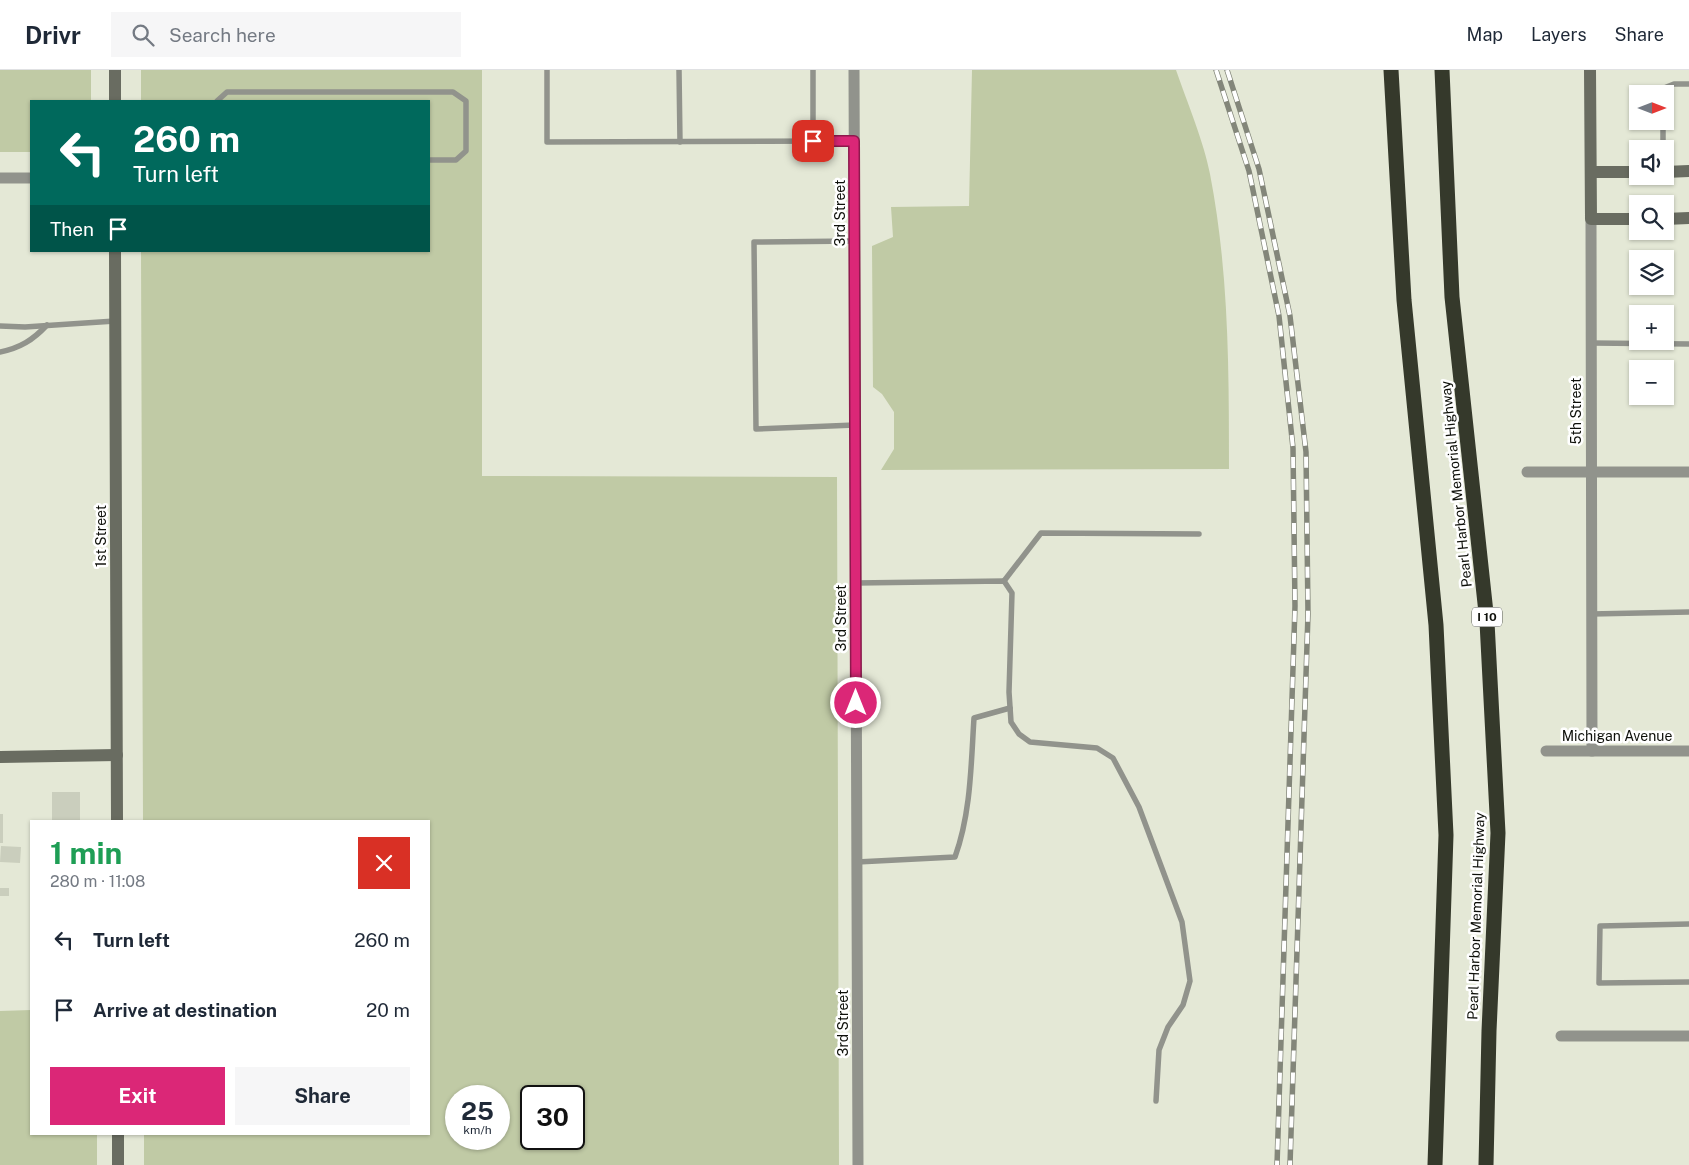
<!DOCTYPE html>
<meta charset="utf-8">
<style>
:root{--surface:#fff;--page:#f6f6f7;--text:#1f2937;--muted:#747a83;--line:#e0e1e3;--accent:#db2777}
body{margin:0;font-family:"Public Sans",sans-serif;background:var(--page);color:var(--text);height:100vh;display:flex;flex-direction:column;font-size:19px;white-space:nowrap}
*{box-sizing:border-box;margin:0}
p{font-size:16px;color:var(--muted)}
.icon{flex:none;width:28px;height:28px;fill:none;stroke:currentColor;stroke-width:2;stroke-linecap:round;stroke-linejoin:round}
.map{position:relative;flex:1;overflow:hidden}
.panel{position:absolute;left:30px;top:750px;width:400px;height:315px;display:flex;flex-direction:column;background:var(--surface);border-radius:0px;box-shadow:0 1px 4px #0004}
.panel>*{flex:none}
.hud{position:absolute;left:30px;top:30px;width:400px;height:152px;border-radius:0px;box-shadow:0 1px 4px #0004;background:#00695c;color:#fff;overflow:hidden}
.needle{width:32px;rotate:90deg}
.tools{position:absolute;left:1629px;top:15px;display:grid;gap:10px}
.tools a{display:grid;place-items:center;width:45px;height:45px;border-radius:0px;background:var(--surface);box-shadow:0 1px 4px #0004;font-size:25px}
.speed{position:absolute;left:445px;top:1015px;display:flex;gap:10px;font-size:25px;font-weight:700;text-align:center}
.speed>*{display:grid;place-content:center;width:65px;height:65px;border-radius:50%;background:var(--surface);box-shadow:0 1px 4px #0004;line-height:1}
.speed small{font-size:12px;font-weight:400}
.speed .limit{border:2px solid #111;border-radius:8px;background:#fff;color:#111}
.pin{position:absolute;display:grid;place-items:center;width:42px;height:42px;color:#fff;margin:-21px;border-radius:10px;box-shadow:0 2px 8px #0006}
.me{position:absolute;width:55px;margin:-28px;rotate:0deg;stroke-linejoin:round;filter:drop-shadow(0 0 4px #0008)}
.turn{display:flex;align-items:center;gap:18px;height:105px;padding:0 20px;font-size:22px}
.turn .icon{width:65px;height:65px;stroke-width:2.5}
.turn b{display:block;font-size:35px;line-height:42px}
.then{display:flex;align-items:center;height:48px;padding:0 20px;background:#0003;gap:10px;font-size:19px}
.round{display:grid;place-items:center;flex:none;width:52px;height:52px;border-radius:0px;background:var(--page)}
.head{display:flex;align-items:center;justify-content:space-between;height:85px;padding:0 20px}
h1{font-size:30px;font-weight:700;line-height:38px;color:#1e9e55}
.cta{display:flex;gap:10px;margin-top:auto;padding:10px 20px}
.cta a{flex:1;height:58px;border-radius:0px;background:var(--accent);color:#fff;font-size:20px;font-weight:700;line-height:58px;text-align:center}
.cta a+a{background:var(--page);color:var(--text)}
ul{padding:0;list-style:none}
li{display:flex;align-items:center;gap:15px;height:70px;padding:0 20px}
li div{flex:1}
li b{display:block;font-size:19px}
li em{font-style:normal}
header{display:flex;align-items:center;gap:30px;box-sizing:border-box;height:70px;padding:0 25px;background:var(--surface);border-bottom:1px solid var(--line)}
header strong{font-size:24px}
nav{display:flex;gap:28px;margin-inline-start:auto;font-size:18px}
.search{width:350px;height:45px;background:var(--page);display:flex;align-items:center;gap:12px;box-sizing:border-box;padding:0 18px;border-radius:0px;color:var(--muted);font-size:19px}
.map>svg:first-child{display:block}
.green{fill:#c0caa5;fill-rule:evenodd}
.building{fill:#cacebd}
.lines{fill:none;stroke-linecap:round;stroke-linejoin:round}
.lane{stroke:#91938c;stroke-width:5.5}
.street{stroke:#91938c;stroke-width:11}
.secondary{stroke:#696c61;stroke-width:12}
.highway{stroke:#35392b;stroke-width:15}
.rail-casing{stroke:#83867a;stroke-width:5.5}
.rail{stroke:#fff;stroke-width:4;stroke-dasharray:11;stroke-linecap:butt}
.route-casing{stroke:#8e194d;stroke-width:12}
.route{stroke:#db2777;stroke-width:9}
.labels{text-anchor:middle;stroke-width:5;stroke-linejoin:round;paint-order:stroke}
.shield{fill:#fff;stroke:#565854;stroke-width:1}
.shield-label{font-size:12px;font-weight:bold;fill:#0e100a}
.street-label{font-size:14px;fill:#0e100a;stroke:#fff}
</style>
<header>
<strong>Drivr</strong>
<div class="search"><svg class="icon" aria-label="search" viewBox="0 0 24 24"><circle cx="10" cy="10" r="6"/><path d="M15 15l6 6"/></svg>Search here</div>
<nav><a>Map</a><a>Layers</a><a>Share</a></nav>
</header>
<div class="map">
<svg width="1689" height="1095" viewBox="0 0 1689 1095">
<rect width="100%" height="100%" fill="#e4e8d6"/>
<g class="green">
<polygon points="0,0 91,0 91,31 31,31 31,82 0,82"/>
<path d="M141 0H482V406L837 407 839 1095H144V1064H429V751H143L141 181H429V31H141ZM456 1026H499V1069H456ZM531 1026H574V1069H531Z"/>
<path d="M972 0H1176C1187 32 1204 72 1210 104 1229 202 1229 300 1229 399L881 400 894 379V342L882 324 873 317 872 176 893 167 891 137 969 136Z"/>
<polygon points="31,940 31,1064 97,1064 97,1095 0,1095 0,941"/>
</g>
<g class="building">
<rect x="52" y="722" width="28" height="29"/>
<rect x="0" y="744" width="3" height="29"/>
<polygon points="1,776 21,777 20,793 0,792"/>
<rect x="0" y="818" width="9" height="8"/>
</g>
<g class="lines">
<g class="lane">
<polyline points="547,0 547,72 854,71"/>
<polyline points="679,0 680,72"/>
<polyline points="813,0 813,71"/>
<polyline points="1663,24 1664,18 1674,14 1689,14"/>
<polyline points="217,31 227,22 453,22 466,31 466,81 456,90 429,90"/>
<polyline points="1663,51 1663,79"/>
<polyline points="855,171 754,172 756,359 855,355"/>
<polyline points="0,256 25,257 115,251"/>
<polyline points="1591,273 1689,274"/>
<path d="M0 282C20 278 33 270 47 255"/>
<polyline points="1004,511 1041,463 1199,464"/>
<polyline points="856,513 1004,511 1012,523 1009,622 1011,652 1019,664 1030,672 1097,678 1113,688 1139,737 1182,852 1190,911 1183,935 1168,957 1159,980 1156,1031"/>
<polyline points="1591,544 1689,542"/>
<path d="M857 792 955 787C971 743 971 694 974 648L1010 638"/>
<polyline points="1689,854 1600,856 1599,913 1689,912"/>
</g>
<g class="street">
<polyline points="854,0 858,1095"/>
<polyline points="0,108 31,108"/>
<polyline points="1591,149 1592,681"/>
<polyline points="1527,402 1689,402"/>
<polyline points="1546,681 1689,681"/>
<polyline points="1561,966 1689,966"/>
</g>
<g class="secondary">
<polyline points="115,0 115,31"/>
<polyline points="1590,0 1591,149 1638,149"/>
<polyline points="1591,102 1638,102"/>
<polyline points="1665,102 1689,101"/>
<polyline points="1665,149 1689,148"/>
<polyline points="115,181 117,751"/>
<polyline points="0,687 117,685"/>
<polyline points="118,1064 118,1095"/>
</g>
<g class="highway">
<polyline points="1391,0 1404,230 1436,555 1446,765 1435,1095"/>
<polyline points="1442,0 1452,227 1487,552 1498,763 1489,961 1486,1095"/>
</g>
<g class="rail-casing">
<g id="rail">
<polyline points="1216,0 1249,101 1279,246 1293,378 1295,536 1277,1095"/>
<polyline points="1227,0 1259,99 1290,246 1306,382 1308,544 1290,1095"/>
</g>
</g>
<use href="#rail" class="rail"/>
</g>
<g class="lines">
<g class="route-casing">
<polyline id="route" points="813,71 854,71 856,633"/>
</g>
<use href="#route" class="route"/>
</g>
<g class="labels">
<rect class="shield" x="1472" y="537.5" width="30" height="19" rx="4"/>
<g class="shield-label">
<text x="1487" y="551">I 10</text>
</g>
<g class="street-label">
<text transform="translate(840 143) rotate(-90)" y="5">3rd Street</text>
<text transform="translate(1576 341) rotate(-90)" y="5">5th Street</text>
<text transform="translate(1456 414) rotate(-96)" y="5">Pearl Harbor Memorial Highway</text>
<text transform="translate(101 466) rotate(-90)" y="5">1st Street</text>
<text transform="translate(841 548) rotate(-90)" y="5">3rd Street</text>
<text x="1617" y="671">Michigan Avenue</text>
<text transform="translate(1476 846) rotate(-88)" y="5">Pearl Harbor Memorial Highway</text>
<text transform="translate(843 953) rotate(-90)" y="5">3rd Street</text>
</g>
</g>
</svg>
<div class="tools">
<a><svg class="needle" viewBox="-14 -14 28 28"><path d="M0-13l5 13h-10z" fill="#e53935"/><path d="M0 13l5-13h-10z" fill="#747a83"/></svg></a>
<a><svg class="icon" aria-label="sound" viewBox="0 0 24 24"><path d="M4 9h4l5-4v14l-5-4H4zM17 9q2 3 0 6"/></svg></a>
<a><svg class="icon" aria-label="search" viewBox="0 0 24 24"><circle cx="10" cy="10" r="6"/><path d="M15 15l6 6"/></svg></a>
<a><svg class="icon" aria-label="layers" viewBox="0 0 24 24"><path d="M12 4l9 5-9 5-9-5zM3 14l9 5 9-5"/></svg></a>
<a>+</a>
<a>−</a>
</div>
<div class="speed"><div>25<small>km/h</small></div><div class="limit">30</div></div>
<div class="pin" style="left:813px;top:71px;background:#d93025"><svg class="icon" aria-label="arrive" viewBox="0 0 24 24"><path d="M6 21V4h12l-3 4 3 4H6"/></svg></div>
<svg class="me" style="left:856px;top:633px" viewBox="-20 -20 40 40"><circle r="17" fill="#db2777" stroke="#fff" stroke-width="3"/><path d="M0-11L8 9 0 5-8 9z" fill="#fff"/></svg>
<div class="hud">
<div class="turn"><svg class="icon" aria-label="left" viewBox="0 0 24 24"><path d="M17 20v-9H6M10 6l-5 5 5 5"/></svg><div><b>260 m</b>Turn left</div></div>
<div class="then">Then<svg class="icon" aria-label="arrive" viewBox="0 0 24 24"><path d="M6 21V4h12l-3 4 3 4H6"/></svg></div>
</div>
<section class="panel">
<div class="head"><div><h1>1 min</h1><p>280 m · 11:08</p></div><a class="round" style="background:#d93025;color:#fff"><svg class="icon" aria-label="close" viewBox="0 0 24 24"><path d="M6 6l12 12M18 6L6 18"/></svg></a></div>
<ul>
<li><svg class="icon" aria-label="left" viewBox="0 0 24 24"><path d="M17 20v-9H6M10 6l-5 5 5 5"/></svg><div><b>Turn left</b></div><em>260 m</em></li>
<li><svg class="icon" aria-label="arrive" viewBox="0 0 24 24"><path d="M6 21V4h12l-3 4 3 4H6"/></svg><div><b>Arrive at destination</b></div><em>20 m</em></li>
</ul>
<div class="cta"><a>Exit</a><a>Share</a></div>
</section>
</div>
